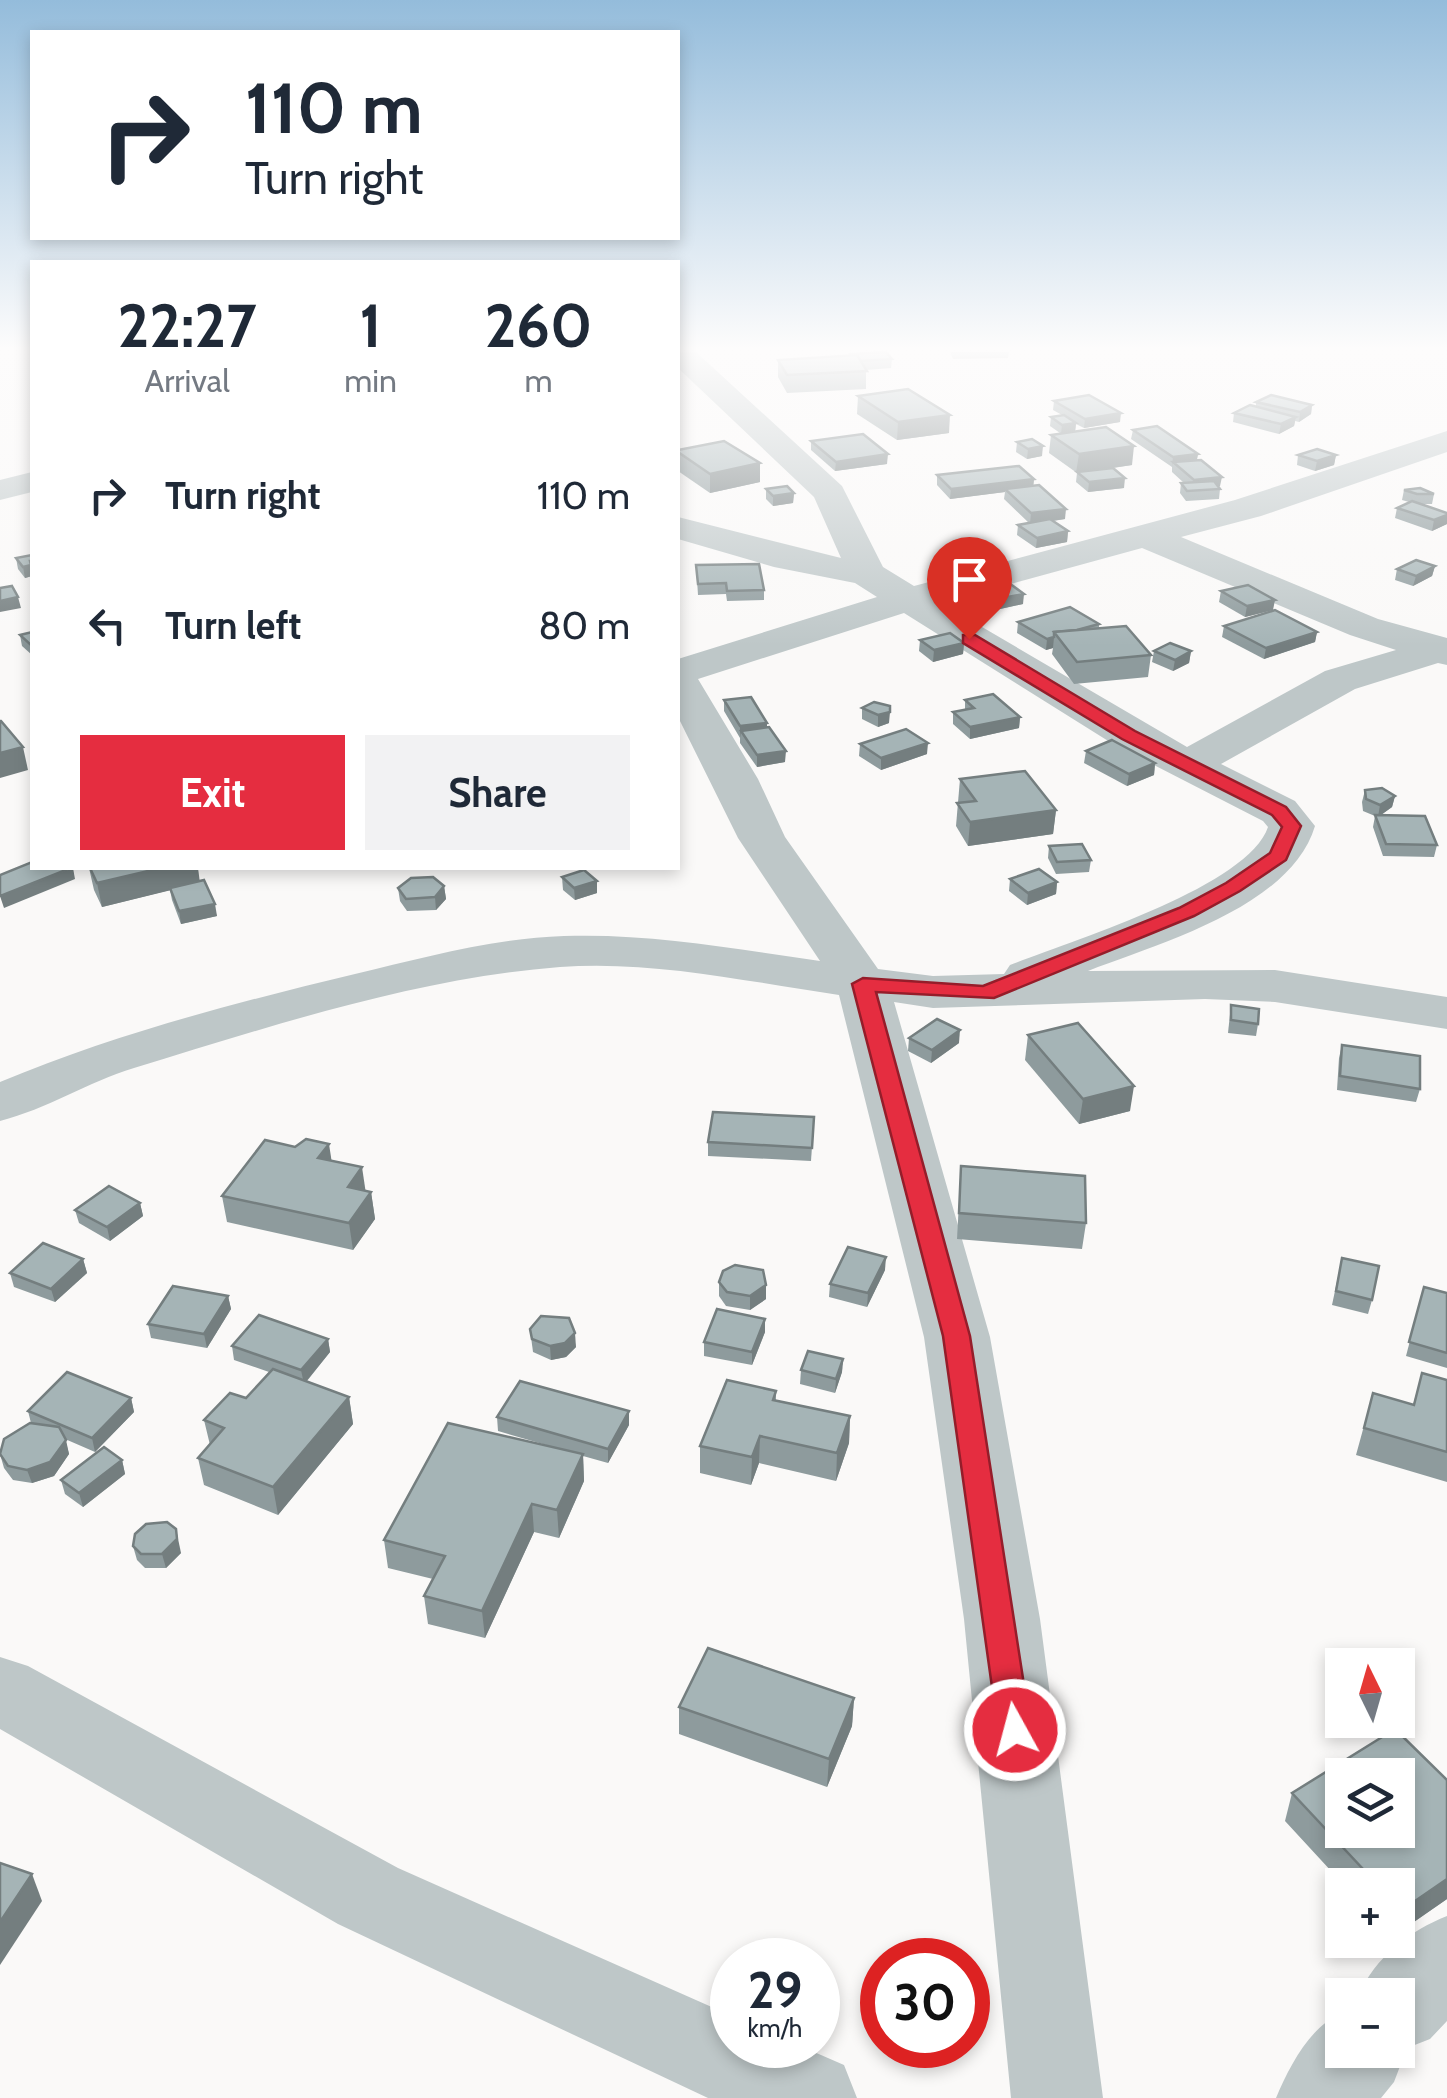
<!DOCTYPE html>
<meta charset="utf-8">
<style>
:root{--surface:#fff;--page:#f2f2f3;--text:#1f2937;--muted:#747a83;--accent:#e52d40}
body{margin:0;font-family:Cabin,sans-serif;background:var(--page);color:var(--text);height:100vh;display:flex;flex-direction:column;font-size:38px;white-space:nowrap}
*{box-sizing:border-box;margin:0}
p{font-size:32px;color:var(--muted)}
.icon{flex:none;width:55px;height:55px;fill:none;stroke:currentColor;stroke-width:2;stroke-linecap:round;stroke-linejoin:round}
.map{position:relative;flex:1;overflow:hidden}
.drawer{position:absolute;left:30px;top:260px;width:650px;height:610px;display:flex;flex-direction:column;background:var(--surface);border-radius:0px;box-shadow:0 5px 15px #0003}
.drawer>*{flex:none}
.banner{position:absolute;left:30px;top:30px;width:650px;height:210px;border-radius:0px;box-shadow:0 5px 15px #0003;background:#fff;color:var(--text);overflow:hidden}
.needle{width:65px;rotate:355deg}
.fabs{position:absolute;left:1325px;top:1648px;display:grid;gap:20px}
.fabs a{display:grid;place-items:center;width:90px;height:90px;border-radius:0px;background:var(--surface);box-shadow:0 5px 15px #0003;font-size:50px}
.speed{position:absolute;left:710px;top:1938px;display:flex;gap:20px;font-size:50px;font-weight:700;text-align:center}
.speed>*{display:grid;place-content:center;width:130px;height:130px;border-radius:50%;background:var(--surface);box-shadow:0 5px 15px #0003;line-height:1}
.speed small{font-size:25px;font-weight:400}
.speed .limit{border:15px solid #d22;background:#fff;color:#111}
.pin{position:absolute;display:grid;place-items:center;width:85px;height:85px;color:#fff;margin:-102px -42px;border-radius:50% 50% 50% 0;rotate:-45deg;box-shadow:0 0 10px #0007}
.pin .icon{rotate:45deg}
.me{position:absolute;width:110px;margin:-55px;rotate:353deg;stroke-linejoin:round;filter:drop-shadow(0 0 8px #0008)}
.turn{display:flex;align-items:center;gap:35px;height:210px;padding:0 50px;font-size:45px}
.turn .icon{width:130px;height:130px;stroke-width:2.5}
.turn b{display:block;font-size:70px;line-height:85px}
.eta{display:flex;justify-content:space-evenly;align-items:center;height:170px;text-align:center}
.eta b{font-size:60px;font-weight:800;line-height:70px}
.button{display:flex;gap:20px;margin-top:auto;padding:20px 50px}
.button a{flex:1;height:115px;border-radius:0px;background:var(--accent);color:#fff;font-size:40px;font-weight:800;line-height:115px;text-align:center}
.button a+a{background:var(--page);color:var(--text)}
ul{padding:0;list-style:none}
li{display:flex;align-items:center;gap:30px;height:130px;padding:0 50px}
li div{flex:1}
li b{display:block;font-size:38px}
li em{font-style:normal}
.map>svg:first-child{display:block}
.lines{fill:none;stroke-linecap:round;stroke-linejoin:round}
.minor{fill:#bec7c8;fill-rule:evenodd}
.wall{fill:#8e9b9d}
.shaded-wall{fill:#747e7f}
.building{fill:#a5b4b6;stroke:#747e7f;stroke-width:2.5;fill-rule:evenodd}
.route{fill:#e52d40;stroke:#951d2a;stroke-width:2.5}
</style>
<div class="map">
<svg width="1447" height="2098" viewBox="0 0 1447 2098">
<rect width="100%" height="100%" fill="#faf9f8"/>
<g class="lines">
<g class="minor">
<path d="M678 352H696L842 486 883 567 914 586 1235 500 1447 431V452L1261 516 1181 537 1378 619 1447 638V665L1438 663 1355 689 1221 764 1295 801 1315 826C1291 907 1160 943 1088 971L1275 970 1447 997V1029L1275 1002 1205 999 933 1008 894 1002 990 1337 1040 1619 1103 2098H1011L964 1619 924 1337 839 995C749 982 652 960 560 967 416 978 272 1026 134 1068 88 1082 47 1109 0 1121V1082C115 1034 234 1003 355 974 422 958 495 938 564 936 650 933 736 949 820 961L738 838 678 717V659L877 597 855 583 774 567 678 539V517L841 558 814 497 678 368ZM1142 548 1350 635 1396 650 1325 671 1187 747 941 603ZM904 613 1113 744 1263 821 1268 827C1248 887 1071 941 1010 965L1004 974 933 976 878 969 785 837 758 779 698 679Z"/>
<polygon points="32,472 32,492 0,500 0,480"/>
<polygon points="0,1657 28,1666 398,1868 732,2016 732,2045 798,2045 844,2065 857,2098 708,2098 338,1924 0,1729"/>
<path d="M1447 1916V2021L1430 2039 1407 2048 1394 2082 1381 2098H1276C1289 2067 1310 2026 1342 2013V2050H1398V1995H1359C1374 1958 1411 1930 1447 1916Z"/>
</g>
</g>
<g class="wall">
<polygon points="950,352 1009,352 1008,358 953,359"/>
<polygon points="851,354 892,359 891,368 866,370 866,389 787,393 778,377 778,360 851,356"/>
<polygon points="858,396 949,433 897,440 857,414"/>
<polygon points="1054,401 1120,422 1084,428 1076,424 1075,431 1132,465 1113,468 1124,488 1088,492 1076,482 1077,473 1049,453 1051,435 1060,433 1050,426 1051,417 1062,415 1053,410"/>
<polygon points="1256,402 1312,405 1311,414 1299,422 1295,421 1294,426 1279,434 1233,422 1234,413 1256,407"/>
<polygon points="1133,430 1198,454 1197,460 1220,486 1218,487 1220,489 1219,499 1186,501 1180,493 1181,483 1184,483 1172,472 1172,467 1131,439"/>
<polygon points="811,441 887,464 835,471 811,450"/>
<polygon points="1017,442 1042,456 1027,459 1016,452"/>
<polygon points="678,450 760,463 760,482 710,493 678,471"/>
<polygon points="1298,455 1336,455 1334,465 1315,471 1297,465"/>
<polygon points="937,475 1034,479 1033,486 1065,519 1053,521 1068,531 1067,542 1036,548 1017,535 1018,525 1029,523 1004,499 1005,492 950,499 937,485"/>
<polygon points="766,489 794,493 793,503 773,506 766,499"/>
<polygon points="1404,490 1434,494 1432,504 1420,504 1447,524 1432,531 1395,518 1397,508 1409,502 1402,500"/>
<polygon points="32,555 32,576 25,578 18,569 16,558"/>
<polygon points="696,565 764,590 764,600 727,601 726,594 698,595"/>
<polygon points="1435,566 1432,576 1413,586 1395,580 1397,569"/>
<polygon points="977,589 1023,604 991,611 976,600"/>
<polygon points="1221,591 1273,610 1245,617 1219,602"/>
<polygon points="1018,622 1099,624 1099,628 1151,655 1148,677 1074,684 1052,654 1053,648 1046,650 1017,633"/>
<polygon points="1224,626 1317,632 1315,642 1264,659 1222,637"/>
<polygon points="32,632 32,655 22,646 20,635"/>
<polygon points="920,640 964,643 963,654 933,662 919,651"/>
<polygon points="1154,651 1191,651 1189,663 1173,671 1152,662"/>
<polygon points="724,700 767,727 785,762 757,767 740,743 740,738 724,711"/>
<polygon points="965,700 1020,717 1019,728 970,739 953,724 953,712 965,710"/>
<polygon points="874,702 889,723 878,727 862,719 862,708"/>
<polygon points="860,744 927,754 881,770 859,756"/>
<polygon points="1086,751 1155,763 1154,775 1127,786 1084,763"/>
<polygon points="960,779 1056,810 1053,834 968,846 956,826"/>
<polygon points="1365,790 1395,796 1392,807 1381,815 1437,845 1434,857 1383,856 1373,827 1375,816 1363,811 1362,802"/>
<polygon points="1049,846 1091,860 1089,872 1056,874 1048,858"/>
<polygon points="89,868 200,881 217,916 181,924 172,900 170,890 102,907 94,890"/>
<polygon points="562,877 597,881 597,893 575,900 563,890"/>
<polygon points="1010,879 1057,882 1056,894 1027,905 1009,891"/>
<polygon points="444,886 446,899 436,910 407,911 400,901 398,888"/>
<polygon points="1231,1005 1258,1024 1256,1036 1228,1033"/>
<polygon points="1028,1035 1130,1111 1079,1124 1025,1060"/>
<polygon points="909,1038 959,1043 931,1063 908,1051"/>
<polygon points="1342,1045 1420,1089 1416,1102 1337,1090 1339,1058"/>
<polygon points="814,1117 811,1161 708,1156 708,1142"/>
<polygon points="332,1161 365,1191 371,1192 375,1219 353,1250 227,1222 222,1196"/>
<polygon points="961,1166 1086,1223 1082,1249 957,1239"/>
<polygon points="140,1203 143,1216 110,1241 79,1223 75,1210"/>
<polygon points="1342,1258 1372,1300 1368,1314 1332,1305"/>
<polygon points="83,1259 87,1273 55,1302 14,1287 10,1273"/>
<polygon points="885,1270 867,1307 829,1297 830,1284"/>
<polygon points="719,1282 766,1285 766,1299 750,1310 726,1306 719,1296"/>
<polygon points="1424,1287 1447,1293 1447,1368 1406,1356"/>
<polygon points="228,1296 231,1309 207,1348 151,1338 148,1324"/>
<polygon points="765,1319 765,1332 752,1365 704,1356 704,1342"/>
<polygon points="530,1329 576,1347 566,1357 551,1360 533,1352"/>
<polygon points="328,1339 330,1352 307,1381 349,1397 353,1424 278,1515 204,1485 198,1458 210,1445 204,1420 246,1398 269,1372 234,1360 232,1346"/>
<polygon points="843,1359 842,1372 835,1393 800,1384 801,1370"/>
<polygon points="1422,1373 1447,1380 1447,1482 1356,1455 1373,1393 1413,1405"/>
<polygon points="776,1391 776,1400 850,1416 849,1443 836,1481 759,1463 751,1485 700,1473 700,1446"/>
<polygon points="131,1398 134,1412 95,1452 65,1439 69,1454 54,1476 32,1483 13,1480 4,1468 0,1454 31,1423 28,1411"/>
<polygon points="629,1411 629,1425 608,1463 583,1456 584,1481 559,1538 534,1532 485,1638 428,1624 424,1596 433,1579 388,1568 384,1540 560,1449 498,1431 497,1417"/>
<polygon points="122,1460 125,1474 83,1507 65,1494 61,1480"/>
<polygon points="133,1546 181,1553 166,1568 145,1568 137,1560"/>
<polygon points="854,1698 852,1726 827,1787 679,1734 679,1707"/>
<polygon points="1292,1793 1447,1899 1398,1933 1398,1885 1344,1885 1285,1821"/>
</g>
<g class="shaded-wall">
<polygon points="1312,405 1311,414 1299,422 1300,412"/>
<polygon points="1121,413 1120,422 1084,428 1085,419"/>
<polygon points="950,415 949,433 897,440 898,422"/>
<polygon points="1296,417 1294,426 1279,434 1281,424"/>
<polygon points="1076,423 1075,433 1061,434 1062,425"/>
<polygon points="1043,446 1042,456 1027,459 1028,449"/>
<polygon points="1134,446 1132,465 1076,473 1079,454"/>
<polygon points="888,454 887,464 835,471 836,462"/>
<polygon points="1198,454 1196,463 1173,462 1172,467 1173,457"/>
<polygon points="1336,455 1334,465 1315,471 1317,461"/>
<polygon points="760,463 760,482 710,493 710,474"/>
<polygon points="1222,477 1220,486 1192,489 1194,480"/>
<polygon points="1125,478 1124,488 1088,492 1089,482"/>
<polygon points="1034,479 1033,489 1005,489 1005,492 950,499 951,489"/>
<polygon points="794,493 793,503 773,506 773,496"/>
<polygon points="1066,509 1065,519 1030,524 1031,513"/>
<polygon points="1447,515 1447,524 1432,531 1434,520"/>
<polygon points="1068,531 1067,542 1036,548 1037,538"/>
<polygon points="31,565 32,576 25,578 23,567"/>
<polygon points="1435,566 1432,576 1413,586 1416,576"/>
<polygon points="1024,594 1023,604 991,611 992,600"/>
<polygon points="18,597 21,608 0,612 0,601"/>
<polygon points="1275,600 1273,610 1245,617 1247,606"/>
<polygon points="1317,632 1315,642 1264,659 1266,648"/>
<polygon points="1054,637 1053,648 1046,650 1047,639"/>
<polygon points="964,643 963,654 933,662 934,650"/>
<polygon points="1191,651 1189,663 1173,671 1175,660"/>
<polygon points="890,712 889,723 878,727 878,715"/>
<polygon points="1020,717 1019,728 970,739 970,727"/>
<polygon points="767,723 767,734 741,731 740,738 740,726"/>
<polygon points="928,743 927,754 881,770 881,758"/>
<polygon points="23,747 28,770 0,778 0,753"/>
<polygon points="786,751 785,762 757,767 757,755"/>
<polygon points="1155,763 1154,775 1127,786 1129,774"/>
<polygon points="1395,796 1392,807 1378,817 1380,805"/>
<polygon points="1056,810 1053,834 968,846 970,822"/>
<polygon points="73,868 75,879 4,908 0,896"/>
<polygon points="161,868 198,868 200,883 102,907 97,883"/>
<polygon points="597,881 597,893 575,900 574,888"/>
<polygon points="1057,882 1056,894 1027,905 1028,893"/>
<polygon points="444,886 446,899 436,910 435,897"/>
<polygon points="215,904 217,916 181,924 179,911"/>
<polygon points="960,1030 959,1043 931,1063 932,1050"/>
<polygon points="1134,1086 1130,1111 1079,1124 1083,1099"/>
<polygon points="329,1144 333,1170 318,1158"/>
<polygon points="362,1167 366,1194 348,1187"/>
<polygon points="371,1192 375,1219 353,1250 349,1223"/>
<polygon points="140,1203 143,1216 110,1241 107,1227"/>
<polygon points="886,1257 885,1270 867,1307 868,1293"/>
<polygon points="83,1259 87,1273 55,1302 51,1289"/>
<polygon points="766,1285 766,1299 750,1310 750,1296"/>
<polygon points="228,1296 231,1309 207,1348 204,1334"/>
<polygon points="765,1319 765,1332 752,1365 752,1352"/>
<polygon points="575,1333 576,1347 566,1357 551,1360 550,1346"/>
<polygon points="328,1339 330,1352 304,1384 301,1370"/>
<polygon points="843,1359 842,1372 835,1393 836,1379"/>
<polygon points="349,1397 353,1424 278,1515 273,1487"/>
<polygon points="131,1398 134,1412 95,1452 92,1438"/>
<polygon points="629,1411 629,1425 608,1463 608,1449"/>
<polygon points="850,1416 849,1443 836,1481 837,1453"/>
<polygon points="760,1436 759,1463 751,1485 752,1457"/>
<polygon points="66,1440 69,1454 54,1476 32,1483 27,1470"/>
<polygon points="583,1454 584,1481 559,1538 557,1510"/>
<polygon points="122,1460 125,1474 83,1507 79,1493"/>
<polygon points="532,1504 534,1532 485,1638 482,1611"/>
<polygon points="176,1529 181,1553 166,1568 162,1554"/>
<polygon points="854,1698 852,1726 827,1787 829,1759"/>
<polygon points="32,1874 42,1901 0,1965 0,1922"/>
<polygon points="1447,1879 1447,1899 1398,1933 1398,1922 1402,1910"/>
</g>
<g class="building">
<polygon points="886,352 892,359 860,361 857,355 853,356 851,354"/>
<polygon points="857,355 867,371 787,375 778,360"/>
<polygon points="908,389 950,415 898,422 858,396"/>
<polygon points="1089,395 1121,413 1085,419 1054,401"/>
<polygon points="1271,395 1312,405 1300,412 1256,402"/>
<polygon points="1250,405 1296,417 1281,424 1234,413"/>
<polygon points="1064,415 1076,423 1062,425 1051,417"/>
<polygon points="1157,426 1198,454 1173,457 1133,430"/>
<polygon points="1106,427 1134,446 1079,454 1051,435"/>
<polygon points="863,434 888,454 836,462 811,441"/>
<polygon points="1032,439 1043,446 1028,449 1017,442"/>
<polygon points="724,441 760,463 710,474 678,452 678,450"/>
<polygon points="1317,449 1336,455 1317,461 1298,455"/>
<polygon points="1201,460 1222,477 1194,480 1173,462"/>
<polygon points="1019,466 1034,479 951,489 937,475"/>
<polygon points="1113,468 1125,478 1089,482 1077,472"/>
<polygon points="1214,481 1220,489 1187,491 1181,483"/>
<polygon points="1039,485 1066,509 1031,513 1005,489"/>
<polygon points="787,486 794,493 773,496 766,489"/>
<polygon points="1420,488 1434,494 1417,494 1404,490"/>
<polygon points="1412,501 1447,513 1447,515 1434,520 1397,508"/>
<polygon points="1050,519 1068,531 1037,538 1018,525"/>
<polygon points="32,555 32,561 30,561 31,565 23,567 16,558"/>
<polygon points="1416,560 1435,566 1416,576 1397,569"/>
<polygon points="759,564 764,590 727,591 726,583 698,584 696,565"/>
<polygon points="1009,583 1024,594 992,600 977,589"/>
<polygon points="1248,585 1275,600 1247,606 1221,591"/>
<polygon points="12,586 18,597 0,601 0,588"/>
<polygon points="1070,607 1099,624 1077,630 1054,632 1054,637 1047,639 1018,622"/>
<polygon points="1275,610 1317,632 1266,648 1224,626"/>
<polygon points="1126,626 1151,655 1077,662 1054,632"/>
<polygon points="32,632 32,646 20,635"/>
<polygon points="950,633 964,643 934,650 920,640"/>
<polygon points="1170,643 1191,651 1175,660 1154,651"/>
<polygon points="993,694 1020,717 970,727 953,712 974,708 965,700"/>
<polygon points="751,697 767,723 740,726 724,700"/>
<polygon points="874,702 890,706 890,712 878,715 862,708"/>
<polygon points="0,721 1,721 23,747 0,753"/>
<polygon points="769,727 786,751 757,755 741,731"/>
<polygon points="906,729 928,743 881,758 860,744"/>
<polygon points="1112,740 1155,763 1129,774 1086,751"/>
<polygon points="1025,771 1056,810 970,822 957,803 976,801 960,779"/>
<polygon points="1382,788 1395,796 1380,805 1366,799 1365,790"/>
<polygon points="1375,815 1425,816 1437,845 1386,844"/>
<polygon points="1082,844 1091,860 1057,862 1049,846"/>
<polygon points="32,862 32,868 71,868 0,896 0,875"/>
<polygon points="90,868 161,868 97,883"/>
<polygon points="1039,869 1057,882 1028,893 1010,879"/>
<polygon points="584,870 597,881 574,888 562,877"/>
<polygon points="433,877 444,886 435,897 406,899 398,888 411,878"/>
<polygon points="204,880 215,904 179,911 170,888"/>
<polygon points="1231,1005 1259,1009 1258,1024 1231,1020"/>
<polygon points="937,1019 960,1030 932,1050 909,1038"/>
<polygon points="1078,1023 1134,1086 1083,1099 1028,1035"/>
<polygon points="1342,1045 1420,1056 1420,1089 1340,1076"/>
<polygon points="713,1112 814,1117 812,1148 708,1142"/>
<polygon points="306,1139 329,1144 318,1158 362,1167 348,1187 371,1192 349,1223 222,1196 265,1140 295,1147"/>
<polygon points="961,1166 1085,1176 1086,1223 959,1213"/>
<polygon points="109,1186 140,1203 107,1227 75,1210"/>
<polygon points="43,1243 83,1259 51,1289 10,1273"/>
<polygon points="848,1247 886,1257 868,1293 830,1284"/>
<polygon points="1342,1258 1379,1266 1372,1300 1336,1291"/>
<polygon points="735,1265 763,1270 766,1285 750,1296 727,1292 719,1282 723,1271"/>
<polygon points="173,1286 228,1296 204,1334 148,1324"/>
<polygon points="1424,1287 1447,1293 1447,1353 1409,1342"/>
<polygon points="717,1309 765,1319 752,1352 704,1342"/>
<polygon points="259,1315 328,1339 301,1370 232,1346"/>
<polygon points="541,1316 569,1318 575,1333 565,1343 550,1346 532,1339 530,1329"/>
<polygon points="808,1351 843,1359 836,1379 801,1370"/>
<polygon points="273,1369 349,1397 273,1487 198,1458 224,1428 204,1420 230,1393 246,1398"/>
<polygon points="67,1372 131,1398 92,1438 28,1411"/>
<polygon points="1422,1373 1447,1380 1447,1452 1364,1428 1373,1393 1414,1405"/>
<polygon points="727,1380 776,1391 773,1400 850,1416 837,1453 760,1436 752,1457 700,1446"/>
<polygon points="520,1381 629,1411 608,1449 497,1417"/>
<polygon points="30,1423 59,1427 66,1440 50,1462 27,1470 8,1466 0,1454 4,1439"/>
<polygon points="448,1423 583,1454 557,1510 532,1504 482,1611 424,1596 445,1556 384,1540"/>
<polygon points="104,1447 122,1460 79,1493 61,1480"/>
<polygon points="167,1522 176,1529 177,1539 162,1554 141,1554 133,1546 135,1534 146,1524"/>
<polygon points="708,1648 854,1698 829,1759 679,1707"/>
<path d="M1395 1729 1447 1780V1879L1402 1910 1398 1905V1885H1378L1292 1793ZM1342 1775H1398V1830H1342Z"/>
<polygon points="0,1863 32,1874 0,1922"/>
</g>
<linearGradient id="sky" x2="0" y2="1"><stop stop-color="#94bcdb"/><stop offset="0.54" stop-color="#fdfcfc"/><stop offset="1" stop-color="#fdfcfc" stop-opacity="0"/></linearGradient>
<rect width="1447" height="646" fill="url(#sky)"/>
<polygon class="route" points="963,635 975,635 1135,731 1286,807 1301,826 1286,860 1240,891 1194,916 994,998 876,992 970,1336 1031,1730 1026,1740 1015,1744 1003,1740 998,1730 943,1336 852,984 863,978 983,986 1179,908 1226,883 1270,853 1282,827 1272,815 1122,739 963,643"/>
</svg>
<div class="fabs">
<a><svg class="needle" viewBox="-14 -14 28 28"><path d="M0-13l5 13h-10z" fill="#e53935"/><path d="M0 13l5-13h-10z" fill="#747a83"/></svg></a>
<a><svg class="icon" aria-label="layers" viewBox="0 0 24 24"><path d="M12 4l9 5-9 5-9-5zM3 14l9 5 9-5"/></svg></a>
<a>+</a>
<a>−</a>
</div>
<div class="speed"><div>29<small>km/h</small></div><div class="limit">30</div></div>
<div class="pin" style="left:969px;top:639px;background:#d93025"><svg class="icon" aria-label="arrive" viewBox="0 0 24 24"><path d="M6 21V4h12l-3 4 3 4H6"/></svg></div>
<svg class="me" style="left:1015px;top:1730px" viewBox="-20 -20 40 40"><circle r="17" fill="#e52d40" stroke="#fff" stroke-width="3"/><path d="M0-11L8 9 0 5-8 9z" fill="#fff"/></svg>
<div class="banner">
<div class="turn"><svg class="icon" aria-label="right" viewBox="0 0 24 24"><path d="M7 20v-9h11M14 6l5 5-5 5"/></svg><div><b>110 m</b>Turn right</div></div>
</div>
<section class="drawer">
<div class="eta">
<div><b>22:27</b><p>Arrival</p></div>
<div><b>1</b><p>min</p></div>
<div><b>260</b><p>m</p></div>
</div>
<ul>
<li><svg class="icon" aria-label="right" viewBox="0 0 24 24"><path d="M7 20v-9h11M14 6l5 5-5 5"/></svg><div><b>Turn right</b></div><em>110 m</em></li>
<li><svg class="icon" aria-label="left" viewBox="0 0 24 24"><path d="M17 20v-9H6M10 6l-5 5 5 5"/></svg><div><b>Turn left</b></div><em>80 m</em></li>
</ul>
<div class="button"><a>Exit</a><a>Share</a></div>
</section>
</div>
